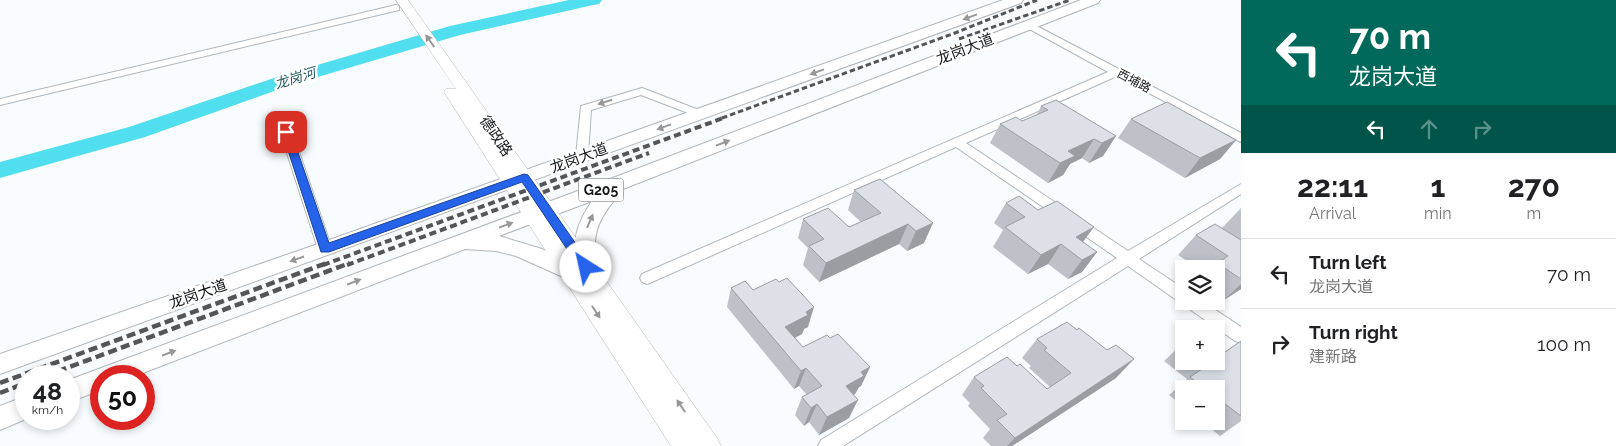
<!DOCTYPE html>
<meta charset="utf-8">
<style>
:root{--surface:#fff;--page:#f2f2f2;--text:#202124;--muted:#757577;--line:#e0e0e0}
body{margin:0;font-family:Raleway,"Noto Sans SC",sans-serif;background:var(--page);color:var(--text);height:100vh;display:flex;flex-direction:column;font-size:19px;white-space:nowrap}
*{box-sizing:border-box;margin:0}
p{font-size:16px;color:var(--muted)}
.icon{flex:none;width:28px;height:28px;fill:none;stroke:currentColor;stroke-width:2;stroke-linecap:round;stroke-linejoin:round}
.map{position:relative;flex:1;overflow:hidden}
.details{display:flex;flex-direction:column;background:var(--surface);width:375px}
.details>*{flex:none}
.guide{background:#00695c;color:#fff;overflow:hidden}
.fabs{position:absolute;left:1175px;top:260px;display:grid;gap:10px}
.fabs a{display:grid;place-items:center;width:50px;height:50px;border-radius:0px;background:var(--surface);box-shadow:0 2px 8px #0003;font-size:25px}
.speed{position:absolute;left:15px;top:365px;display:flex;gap:10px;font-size:25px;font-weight:700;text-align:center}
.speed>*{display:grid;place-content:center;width:65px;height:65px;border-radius:50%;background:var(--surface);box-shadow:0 2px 8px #0003;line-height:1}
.speed small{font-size:12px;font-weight:400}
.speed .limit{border:8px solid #d22;background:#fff;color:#111}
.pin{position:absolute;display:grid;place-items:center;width:42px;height:42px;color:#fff;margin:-21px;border-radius:10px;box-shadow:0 2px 8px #0006}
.me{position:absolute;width:55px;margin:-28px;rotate:325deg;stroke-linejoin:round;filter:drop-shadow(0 0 4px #0008)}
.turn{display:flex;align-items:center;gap:18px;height:105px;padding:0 25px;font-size:22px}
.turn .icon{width:65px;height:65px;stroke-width:2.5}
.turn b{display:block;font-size:35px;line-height:42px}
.lanes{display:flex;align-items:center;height:48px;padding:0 25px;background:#0003;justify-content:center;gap:25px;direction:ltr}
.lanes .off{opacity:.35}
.eta{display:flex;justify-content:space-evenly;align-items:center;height:85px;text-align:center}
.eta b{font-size:30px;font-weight:700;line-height:35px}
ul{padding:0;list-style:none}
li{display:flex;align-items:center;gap:15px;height:70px;padding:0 25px;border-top:1px solid var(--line)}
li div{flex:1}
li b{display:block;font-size:19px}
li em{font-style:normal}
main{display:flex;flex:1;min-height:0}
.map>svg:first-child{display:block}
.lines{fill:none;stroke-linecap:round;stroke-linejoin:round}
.river{fill:#51deee;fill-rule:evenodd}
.minor-casing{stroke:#b0b6bb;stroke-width:2}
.major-casing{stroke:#b0b6bb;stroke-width:1}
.highway-casing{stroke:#b0b6bb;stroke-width:2}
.minor{fill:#fff;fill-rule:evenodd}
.major{fill:#fff;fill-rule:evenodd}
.highway{fill:#fff;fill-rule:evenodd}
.rail-far2{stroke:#535557;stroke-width:3;stroke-dasharray:5.5 3;stroke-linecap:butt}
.rail-far1{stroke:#535557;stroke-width:4;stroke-dasharray:7 4;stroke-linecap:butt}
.rail{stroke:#535557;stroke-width:4.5;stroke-dasharray:9 4.5;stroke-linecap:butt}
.wall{fill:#bcc2c7}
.shaded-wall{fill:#999ea2}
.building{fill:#dbe1e7;stroke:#999ea2}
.oneway{fill:#969798}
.route{fill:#2563eb;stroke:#184099}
.labels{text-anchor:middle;stroke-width:5;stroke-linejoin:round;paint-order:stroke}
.far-street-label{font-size:12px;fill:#151719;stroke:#fff}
.far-water-label{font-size:14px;font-style:italic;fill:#1f5a61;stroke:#fff}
.shield{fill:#fff;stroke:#5b5d5e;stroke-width:1}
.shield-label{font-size:14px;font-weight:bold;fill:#151719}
.street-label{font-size:15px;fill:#151719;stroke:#fff}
</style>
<main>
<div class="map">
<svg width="1241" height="446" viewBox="0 0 1241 446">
<rect width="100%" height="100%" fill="#f9fcfe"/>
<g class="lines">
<polygon class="river" points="569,0 602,0 599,4 593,5 460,35 294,84 145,137 0,178 0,162 129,127 280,76 450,26"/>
<g class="minor-casing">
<g id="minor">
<polygon points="396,5 399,6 399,10 0,105 0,99"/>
<polygon points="1027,21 1241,133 1241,142 1117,76 966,143 1128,251 1241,184 1241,194 1139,259 1184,289 1184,301 1202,301 1241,327 1241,343 1235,341 1128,266 843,446 818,446 821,440 1117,258 956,147 652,282 647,284 642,282 640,278 642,274 1108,72 1024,26 1022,24"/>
<polygon points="642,88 704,112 706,114 704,116 696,116 641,95 591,110 588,156 582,160 578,159 576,156 581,106"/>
<polygon points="281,112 287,116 332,249 330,253 325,254 320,253 318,249 275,116"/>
</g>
</g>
<g class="major-casing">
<polygon id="major" points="396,0 408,0 717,438 721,446 671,446 444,92 446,89 456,89"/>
</g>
<g class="highway-casing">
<g id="highway">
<polygon points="1003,0 1023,0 1021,3 0,374 0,354 318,244"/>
<path d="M1081 0H1100L1098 3 623 189C610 206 597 219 595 241 594 252 599 263 594 273L586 275 580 273 578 278 570 280 516 256 496 251 465 249 135 376H101V390L69 402V380L610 179ZM592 201C578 221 572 240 575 265L542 249 499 236Z"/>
<polygon points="26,396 26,419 0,430 0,406"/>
</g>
</g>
<use href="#minor" class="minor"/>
<use href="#major" class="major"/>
<use href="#highway" class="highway"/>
<g class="rail-far2">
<polyline points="959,39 1070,0"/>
<polyline points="722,118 955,33 1037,0"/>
</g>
<g class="rail-far1">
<polyline points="323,265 726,117"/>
<polyline points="347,265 649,153"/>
</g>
<g class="rail">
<polyline points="45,376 350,263"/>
<polyline points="0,383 327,263"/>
<polyline points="0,393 26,383"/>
</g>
</g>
<g class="wall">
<polygon points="1041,106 1116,136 1103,156 1089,163 1082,158 1070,164 1063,175 1048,183 990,143 1000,124 1022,121 1037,115"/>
<polygon points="1131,119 1236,140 1220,159 1185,178 1118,138"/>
<polygon points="880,179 924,243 907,251 899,244 819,282 803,265 808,248 798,238 803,219 849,227 861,222 848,210 854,190"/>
<polygon points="1006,203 1038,210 1097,252 1082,272 1068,279 1048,264 1028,274 993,247 1003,230 994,223"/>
<polygon points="1241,208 1241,289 1224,300 1216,295 1216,269 1199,269 1178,255 1196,235 1222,228"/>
<polygon points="779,282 808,327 804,329 802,334 795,338 803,347 830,338 870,367 861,386 859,387 855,394 853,395 849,418 819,435 809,422 804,426 795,415 802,397 807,395 799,386 794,389 727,307 731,288 753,290"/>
<polygon points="1037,339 1116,378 1012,446 991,446 983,438 990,429 968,406 970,403 962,395 974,377 1017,366 1047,389 1050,387 1029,368 1031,366 1022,358"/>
<polygon points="1241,341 1241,421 1220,436 1202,421 1216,421 1216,389 1184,389 1184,407 1169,395 1187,379 1164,361 1184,342 1184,361 1216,361 1225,352"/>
</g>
<g class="shaded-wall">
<polygon points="1116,136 1103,156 1089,163 1102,143"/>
<polygon points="1094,139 1082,158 1070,164 1063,175 1048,183 1060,163 1068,151"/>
<polygon points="1236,140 1220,159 1185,178 1200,158"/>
<polygon points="933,223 924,243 907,251 916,231"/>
<polygon points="908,224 899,244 819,282 826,263"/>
<polygon points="1094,227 1080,246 1076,237"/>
<polygon points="1061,244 1048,264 1028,274 1041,255"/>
<polygon points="1097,252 1082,272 1068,279 1082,260"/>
<polygon points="1241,284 1241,289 1224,300"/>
<polygon points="814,307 808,327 804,329 802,334 779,346 785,327 806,312"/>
<polygon points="1134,359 1116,378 1012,446 1007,446 1015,438"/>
<polygon points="870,367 861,386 859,387 855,394 837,404 846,386 861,372"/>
<polygon points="806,368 799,386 794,389 801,371"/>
<polygon points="858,400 849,418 819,435 827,417"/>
<polygon points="817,404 809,422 804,426 811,408"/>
</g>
<g class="building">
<polygon points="1056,100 1116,136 1102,143 1094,139 1068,151 1075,156 1060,163 1000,124 1016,117 1022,121 1048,110 1041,106"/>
<polygon points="1167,102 1236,140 1200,158 1131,119"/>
<polygon points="880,179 933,223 916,231 908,224 826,263 809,246 824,239 803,219 828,208 849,227 881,213 854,190"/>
<polygon points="1019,196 1038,210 1057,201 1094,227 1076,237 1097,252 1082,260 1061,244 1041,255 1005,227 1025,217 1006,203"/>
<polygon points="1215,224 1241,240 1241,279 1217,263 1228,256 1196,235"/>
<polygon points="787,278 814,307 806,312 808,315 785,327 803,347 827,335 830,338 838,334 870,367 861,372 864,376 846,386 858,400 827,417 817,404 811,408 802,397 822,386 806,368 801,371 731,288 745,281 753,290 776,279 779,282"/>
<polygon points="1067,322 1077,330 1079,328 1107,350 1116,345 1134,359 1015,438 997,420 1007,414 981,388 984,386 974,377 1007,357 1017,366 1020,364 1047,389 1071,373 1044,350 1047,348 1037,339"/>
<polygon points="1241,341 1241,416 1216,397 1216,389 1205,389 1190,377 1211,363 1209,361 1216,361 1216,346 1225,352"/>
</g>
<defs><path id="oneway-solid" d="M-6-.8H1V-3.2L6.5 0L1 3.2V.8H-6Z" transform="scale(1.25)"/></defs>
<g class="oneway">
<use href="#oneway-solid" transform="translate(970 17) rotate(160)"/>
<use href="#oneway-solid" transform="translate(430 41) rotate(-125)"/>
<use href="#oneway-solid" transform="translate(817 72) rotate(160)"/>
<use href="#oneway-solid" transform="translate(605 102) rotate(163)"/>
<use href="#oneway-solid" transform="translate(664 127) rotate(160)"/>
<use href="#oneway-solid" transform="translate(723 143) rotate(-21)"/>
<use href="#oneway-solid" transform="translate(590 221) rotate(-66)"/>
<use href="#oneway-solid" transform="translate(506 225) rotate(-20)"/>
<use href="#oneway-solid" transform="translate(297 259) rotate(161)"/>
<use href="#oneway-solid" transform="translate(354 282) rotate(-21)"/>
<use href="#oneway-solid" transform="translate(596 312) rotate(57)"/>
<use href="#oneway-solid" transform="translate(169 353) rotate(-21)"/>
<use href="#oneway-solid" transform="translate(681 406) rotate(-124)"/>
</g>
<polygon class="route" points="286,129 291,132 329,243 524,174 528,175 592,267 590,270 581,270 522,182 329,252 321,252 282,132"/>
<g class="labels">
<g class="far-street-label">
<text transform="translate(1134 81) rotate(28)" y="4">西埔路</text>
</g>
<g class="far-water-label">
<text transform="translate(295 78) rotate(-17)" y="5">龙岗河</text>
</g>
<rect class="shield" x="578.5" y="178.5" width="45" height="23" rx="4"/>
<g class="shield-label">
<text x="601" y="195">G205</text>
</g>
<g class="street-label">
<text transform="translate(965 49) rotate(-21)" y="5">龙岗大道</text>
<text transform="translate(496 136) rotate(56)" y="5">德政路</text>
<text transform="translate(579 158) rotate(-20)" y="5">龙岗大道</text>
<text transform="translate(198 294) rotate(-19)" y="5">龙岗大道</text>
</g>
</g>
</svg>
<div class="fabs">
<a><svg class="icon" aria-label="layers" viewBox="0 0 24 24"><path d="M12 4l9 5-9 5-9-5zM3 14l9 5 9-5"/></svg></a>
<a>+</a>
<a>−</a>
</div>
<div class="speed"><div>48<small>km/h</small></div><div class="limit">50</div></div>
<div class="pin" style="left:286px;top:132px;background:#d93025"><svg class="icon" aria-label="arrive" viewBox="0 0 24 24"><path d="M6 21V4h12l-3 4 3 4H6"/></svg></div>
<svg class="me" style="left:586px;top:267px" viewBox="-20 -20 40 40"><circle r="19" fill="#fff"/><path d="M0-13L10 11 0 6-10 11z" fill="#2563eb"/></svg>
</div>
<section class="details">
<div class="guide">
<div class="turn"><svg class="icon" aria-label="left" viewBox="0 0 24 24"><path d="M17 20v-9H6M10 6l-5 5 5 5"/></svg><div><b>70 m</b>龙岗大道</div></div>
<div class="lanes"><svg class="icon" aria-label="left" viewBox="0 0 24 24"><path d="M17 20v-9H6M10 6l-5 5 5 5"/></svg><svg class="icon off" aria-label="ahead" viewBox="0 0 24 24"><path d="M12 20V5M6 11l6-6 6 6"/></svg><svg class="icon off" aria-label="right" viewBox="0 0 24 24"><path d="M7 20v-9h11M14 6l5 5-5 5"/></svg></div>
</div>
<div class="eta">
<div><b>22:11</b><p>Arrival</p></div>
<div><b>1</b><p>min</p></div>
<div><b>270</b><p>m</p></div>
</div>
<ul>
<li><svg class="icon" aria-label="left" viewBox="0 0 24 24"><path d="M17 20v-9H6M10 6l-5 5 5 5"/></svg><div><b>Turn left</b><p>龙岗大道</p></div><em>70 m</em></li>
<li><svg class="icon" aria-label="right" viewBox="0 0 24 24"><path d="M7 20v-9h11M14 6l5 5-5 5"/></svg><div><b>Turn right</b><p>建新路</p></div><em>100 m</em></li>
</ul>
</section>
</main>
